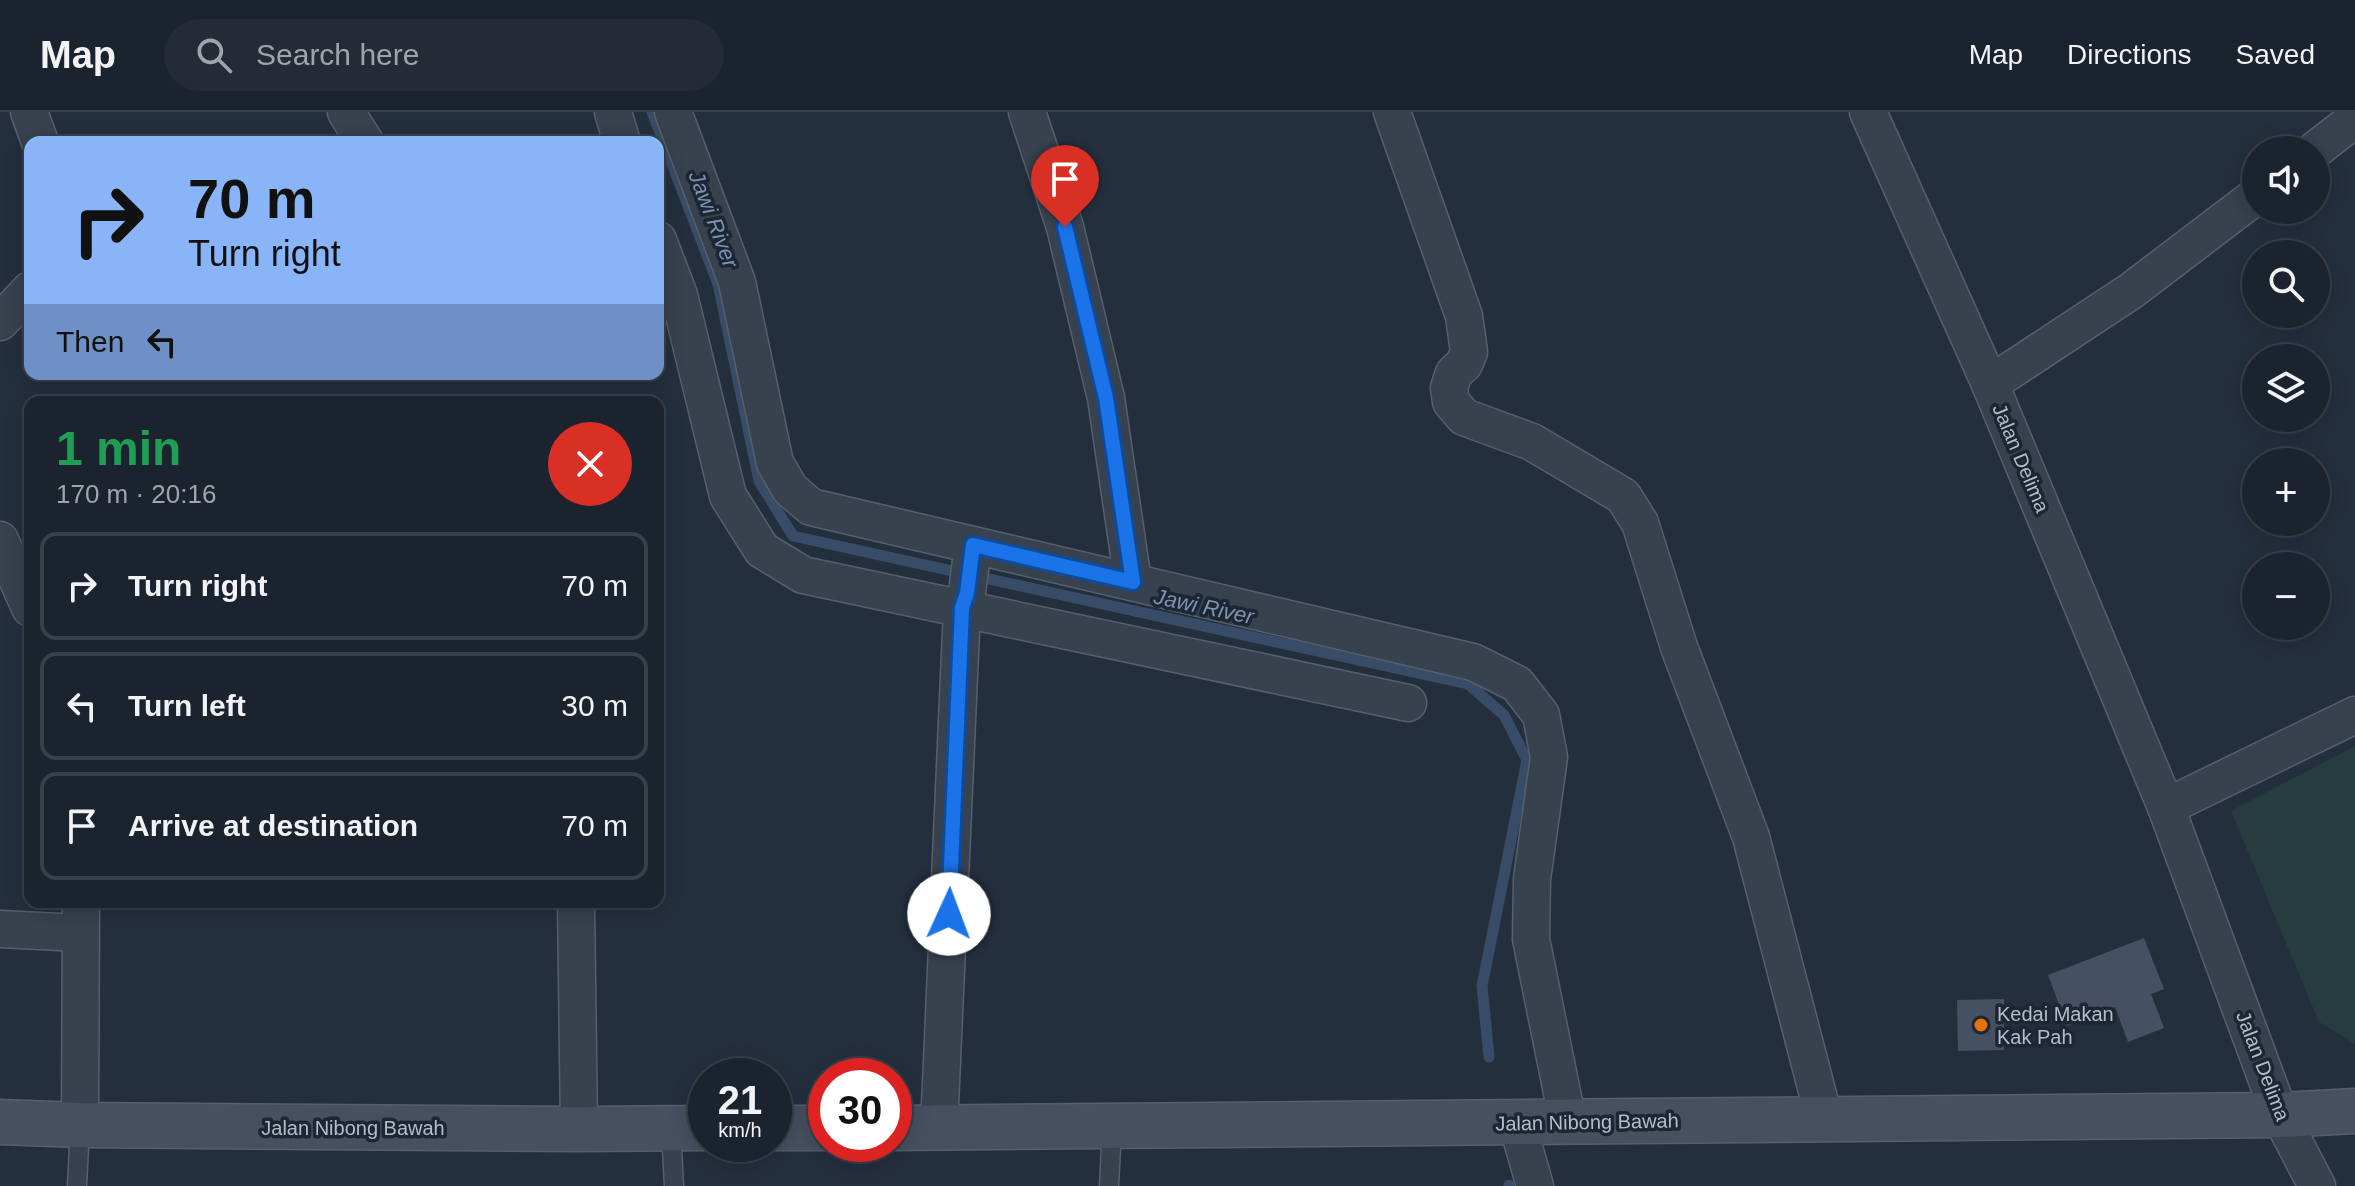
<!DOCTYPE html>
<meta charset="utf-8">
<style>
:root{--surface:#1b232e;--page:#242b36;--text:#f1f3f6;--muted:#a0a4aa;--line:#39404a}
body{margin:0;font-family:Arial,sans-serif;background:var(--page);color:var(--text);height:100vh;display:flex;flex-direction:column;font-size:30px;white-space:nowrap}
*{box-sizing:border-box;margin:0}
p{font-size:26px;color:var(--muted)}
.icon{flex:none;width:44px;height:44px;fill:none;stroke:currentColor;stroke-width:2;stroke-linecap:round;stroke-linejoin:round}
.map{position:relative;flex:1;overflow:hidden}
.side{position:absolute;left:24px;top:284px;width:640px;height:512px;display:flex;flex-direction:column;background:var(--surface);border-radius:16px;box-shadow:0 4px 20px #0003,0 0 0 2px var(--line)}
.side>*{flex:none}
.guide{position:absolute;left:24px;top:24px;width:640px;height:244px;border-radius:16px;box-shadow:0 4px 20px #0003,0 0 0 2px var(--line);background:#8ab4f8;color:#111;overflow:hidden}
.buttons{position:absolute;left:2242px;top:24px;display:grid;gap:16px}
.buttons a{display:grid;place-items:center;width:88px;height:88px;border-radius:50%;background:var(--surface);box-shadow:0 4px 20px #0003,0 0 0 2px var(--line);font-size:40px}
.speed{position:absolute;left:688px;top:946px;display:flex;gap:16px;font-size:40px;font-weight:700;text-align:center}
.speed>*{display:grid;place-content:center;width:104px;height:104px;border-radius:50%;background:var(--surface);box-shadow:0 4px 20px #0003,0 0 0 2px var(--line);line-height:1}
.speed small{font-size:20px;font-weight:400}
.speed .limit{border:12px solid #d22;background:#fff;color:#111}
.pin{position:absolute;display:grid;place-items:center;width:68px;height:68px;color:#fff;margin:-82px -34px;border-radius:50% 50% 50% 0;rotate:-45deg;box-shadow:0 0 8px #0007}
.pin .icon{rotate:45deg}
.me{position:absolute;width:88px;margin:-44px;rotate:2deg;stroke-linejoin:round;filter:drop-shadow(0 0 6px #0008)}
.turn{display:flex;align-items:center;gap:28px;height:168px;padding:0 32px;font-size:36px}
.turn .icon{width:104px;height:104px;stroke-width:2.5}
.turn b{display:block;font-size:56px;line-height:68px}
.then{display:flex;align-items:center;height:76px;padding:0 32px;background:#0003;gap:16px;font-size:30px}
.round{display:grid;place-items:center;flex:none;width:84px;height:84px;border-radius:42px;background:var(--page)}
.headline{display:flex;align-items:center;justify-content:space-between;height:136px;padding:0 32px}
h1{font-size:48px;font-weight:700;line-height:60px;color:#1e9e55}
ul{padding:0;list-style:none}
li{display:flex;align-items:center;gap:24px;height:108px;margin:0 16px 12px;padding:0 16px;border:4px solid var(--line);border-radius:16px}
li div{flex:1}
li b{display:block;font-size:30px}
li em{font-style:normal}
header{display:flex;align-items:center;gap:48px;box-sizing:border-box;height:112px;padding:0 40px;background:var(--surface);border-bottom:2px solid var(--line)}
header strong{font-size:38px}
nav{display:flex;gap:44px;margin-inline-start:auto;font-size:28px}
.search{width:560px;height:72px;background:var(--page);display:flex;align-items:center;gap:20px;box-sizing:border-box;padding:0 28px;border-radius:44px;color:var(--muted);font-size:30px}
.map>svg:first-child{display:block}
.green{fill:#263c3f}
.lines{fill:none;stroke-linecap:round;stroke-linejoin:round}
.stream{stroke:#394c67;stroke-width:11}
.building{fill:#455162}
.lane-casing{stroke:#565f6c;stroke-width:21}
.street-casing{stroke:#565f6c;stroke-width:39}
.secondary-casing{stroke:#565f6c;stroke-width:47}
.lane{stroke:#38414e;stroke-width:18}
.street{stroke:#38414e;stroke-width:36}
.secondary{stroke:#465061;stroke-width:44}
.route-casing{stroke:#114b97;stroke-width:20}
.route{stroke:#1a73e8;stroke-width:14}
.food-dot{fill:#e8710a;stroke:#1d2633;stroke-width:3}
.labels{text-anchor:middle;stroke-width:7;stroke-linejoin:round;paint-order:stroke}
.street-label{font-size:20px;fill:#b4bcc9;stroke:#1d2633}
.poi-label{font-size:20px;fill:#b4bcc9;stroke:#1d2633;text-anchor:start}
.water-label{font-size:22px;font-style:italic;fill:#7c92b1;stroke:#1d2633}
</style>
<header>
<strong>Map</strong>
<div class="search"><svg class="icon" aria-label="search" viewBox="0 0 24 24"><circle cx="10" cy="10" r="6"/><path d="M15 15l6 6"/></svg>Search here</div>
<nav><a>Map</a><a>Directions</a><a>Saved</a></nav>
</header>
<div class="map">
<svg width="2355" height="1074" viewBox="0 0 2355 1074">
<rect width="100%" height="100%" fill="#242f3e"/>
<polygon class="green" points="2355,634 2355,932 2319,910 2231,699"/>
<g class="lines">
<g class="stream">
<polyline points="652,0 718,172 759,369 793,424 1468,572 1504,603 1527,648 1482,874 1489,945"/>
<polyline points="1509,1073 1509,1074"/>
</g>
</g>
<g class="building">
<polygon points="2144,826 2164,877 2151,882 2164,916 2128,930 2115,895 2067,914 2048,863"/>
<polygon points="2004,887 2004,938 1958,939 1957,888"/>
</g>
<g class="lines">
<g class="lane-casing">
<g id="lane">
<polyline points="671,1017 674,1074"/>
<polyline points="77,1074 80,1013"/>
<polyline points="1109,1074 1112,1015"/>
</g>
</g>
<g class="street-casing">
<g id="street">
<polyline points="29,0 40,30"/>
<polyline points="346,0 365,30"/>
<polyline points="613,0 622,30"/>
<polyline points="673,0 737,170 775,351 790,377 811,395 1473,550 1517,572 1541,603 1549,645 1532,767 1531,827 1568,1010"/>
<polyline points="1027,0 1065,115 1106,286 1133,470"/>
<polyline points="1392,0 1464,204 1469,240 1464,252 1454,261 1449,276 1451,290 1464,305 1532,330 1623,384 1640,411 1679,535 1751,725 1824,1006"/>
<polyline points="1868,0 1990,272 2166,695 2280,1003 2317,1074"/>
<polyline points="2315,38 2355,7"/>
<polyline points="658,128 679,183 728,384 762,438 803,463 1408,591"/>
<polyline points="0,210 30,178"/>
<polyline points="1990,272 2131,179 2256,84"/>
<polyline points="0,428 30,496"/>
<polyline points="2166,695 2355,603"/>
<polyline points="576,790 579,1017"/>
<polyline points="0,817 80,821"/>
<polyline points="1517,1011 1535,1074"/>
<polyline points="80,1013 81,790"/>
<polyline points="939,1016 962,496 967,481 973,433"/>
</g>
</g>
<g class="secondary-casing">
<g id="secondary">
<polyline points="0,1010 80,1013 579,1017 706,1016"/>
<polyline points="774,1016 826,1016"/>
<polyline points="894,1016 2280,1003 2355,999"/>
</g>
</g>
<use href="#lane" class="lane"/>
<use href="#street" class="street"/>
<use href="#secondary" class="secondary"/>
</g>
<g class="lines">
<g class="route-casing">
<polyline id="route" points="949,802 962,496 967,481 973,433 1133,470 1106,286 1065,115"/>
</g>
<use href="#route" class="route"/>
</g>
<circle class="food-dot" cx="1981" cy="913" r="8"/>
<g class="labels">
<g class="street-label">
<text transform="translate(2021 346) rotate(67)" y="7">Jalan Delima</text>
<text transform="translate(2263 954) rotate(69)" y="7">Jalan Delima</text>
<text transform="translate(1587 1010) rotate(-1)" y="7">Jalan Nibong Bawah</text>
<text x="353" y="1023">Jalan Nibong Bawah</text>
</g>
<g class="poi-label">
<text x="1997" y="909">Kedai Makan<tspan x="1997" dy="23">Kak Pah</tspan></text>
</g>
<g class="water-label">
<text transform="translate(714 107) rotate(69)" y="8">Jawi River</text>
<text transform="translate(1204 494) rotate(12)" y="8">Jawi River</text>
</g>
</g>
</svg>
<div class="buttons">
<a><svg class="icon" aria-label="sound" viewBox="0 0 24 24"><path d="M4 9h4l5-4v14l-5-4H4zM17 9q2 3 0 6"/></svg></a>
<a><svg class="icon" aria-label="search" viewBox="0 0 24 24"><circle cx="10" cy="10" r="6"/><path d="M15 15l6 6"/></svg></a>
<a><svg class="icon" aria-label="layers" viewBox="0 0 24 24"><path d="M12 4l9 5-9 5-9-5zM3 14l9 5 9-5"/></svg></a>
<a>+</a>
<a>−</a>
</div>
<div class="speed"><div>21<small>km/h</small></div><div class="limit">30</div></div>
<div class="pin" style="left:1065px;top:115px;background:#d93025"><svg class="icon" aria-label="arrive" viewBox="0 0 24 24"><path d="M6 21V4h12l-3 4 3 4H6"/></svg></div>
<svg class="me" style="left:949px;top:802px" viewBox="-20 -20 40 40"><circle r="19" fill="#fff"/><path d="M0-13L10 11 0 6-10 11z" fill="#1a73e8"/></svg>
<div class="guide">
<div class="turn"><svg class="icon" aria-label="right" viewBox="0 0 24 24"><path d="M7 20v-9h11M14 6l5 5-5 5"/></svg><div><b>70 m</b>Turn right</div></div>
<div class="then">Then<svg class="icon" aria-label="left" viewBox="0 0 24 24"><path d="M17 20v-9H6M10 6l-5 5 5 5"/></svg></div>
</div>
<section class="side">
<div class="headline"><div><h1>1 min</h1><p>170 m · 20:16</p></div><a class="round" style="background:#d93025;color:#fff"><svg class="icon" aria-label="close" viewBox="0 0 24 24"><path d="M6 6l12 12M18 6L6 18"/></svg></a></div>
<ul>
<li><svg class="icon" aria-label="right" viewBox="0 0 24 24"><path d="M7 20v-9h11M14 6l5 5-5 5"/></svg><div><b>Turn right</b></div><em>70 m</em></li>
<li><svg class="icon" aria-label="left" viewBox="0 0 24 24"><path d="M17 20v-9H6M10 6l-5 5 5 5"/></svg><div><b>Turn left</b></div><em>30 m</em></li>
<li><svg class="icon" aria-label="arrive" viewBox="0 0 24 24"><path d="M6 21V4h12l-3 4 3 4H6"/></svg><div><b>Arrive at destination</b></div><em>70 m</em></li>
</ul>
</section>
</div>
